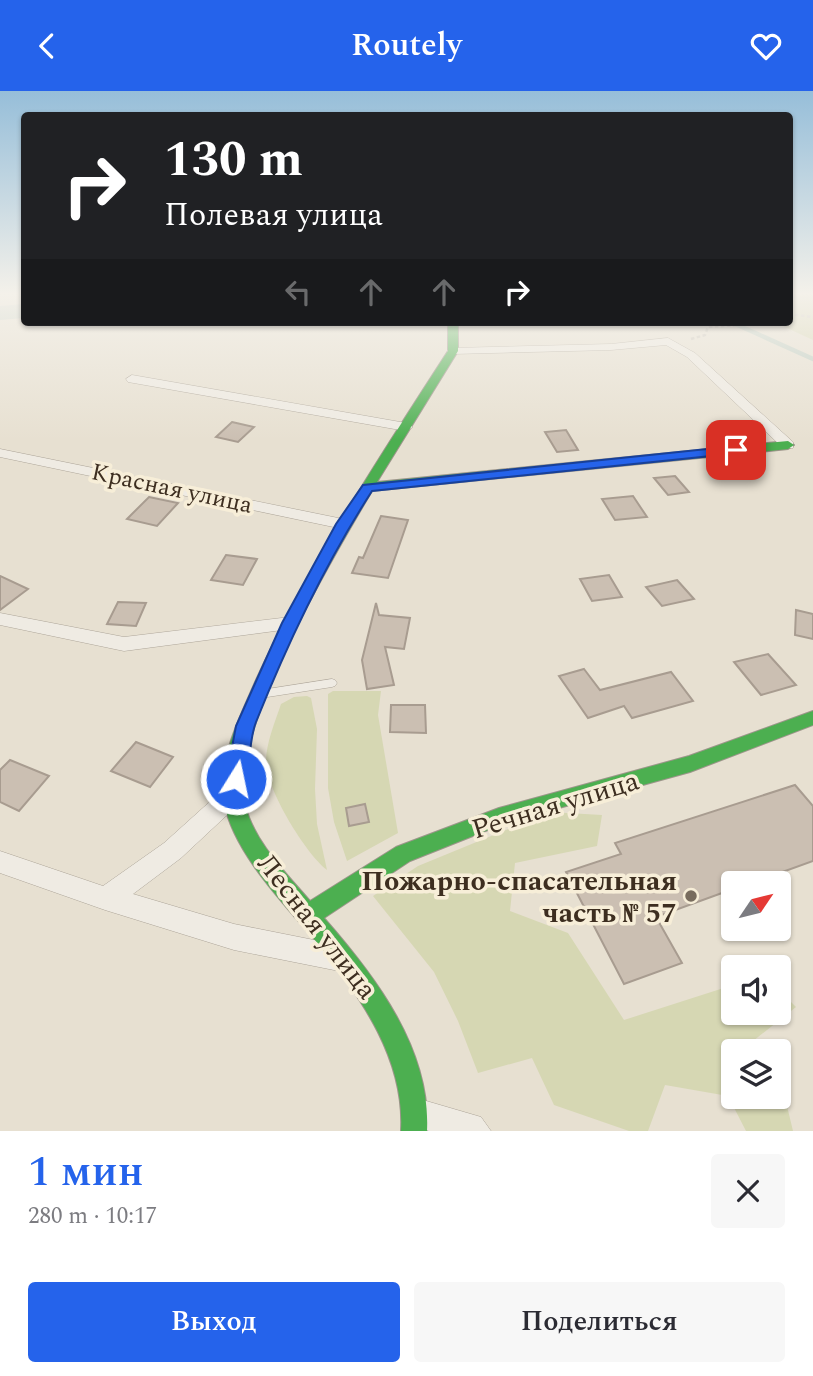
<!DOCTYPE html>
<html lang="ru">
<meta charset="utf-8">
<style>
:root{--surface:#fff;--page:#f7f7f7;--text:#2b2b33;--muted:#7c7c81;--accent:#2563eb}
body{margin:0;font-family:Spectral,serif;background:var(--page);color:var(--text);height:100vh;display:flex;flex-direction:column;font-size:26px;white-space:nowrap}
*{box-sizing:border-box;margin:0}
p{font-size:23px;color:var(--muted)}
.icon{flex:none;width:38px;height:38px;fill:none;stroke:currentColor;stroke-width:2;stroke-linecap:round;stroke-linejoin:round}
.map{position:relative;height:1040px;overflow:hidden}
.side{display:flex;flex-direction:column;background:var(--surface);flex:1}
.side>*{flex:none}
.top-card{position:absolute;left:21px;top:21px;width:772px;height:214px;border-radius:7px;box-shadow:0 2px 5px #0004;background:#202124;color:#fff;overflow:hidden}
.needle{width:46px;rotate:55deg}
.fabs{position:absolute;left:721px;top:780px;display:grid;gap:14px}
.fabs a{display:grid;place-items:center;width:70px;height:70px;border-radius:7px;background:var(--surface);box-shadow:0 2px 5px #0004;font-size:35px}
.pin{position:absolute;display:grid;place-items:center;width:60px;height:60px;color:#fff;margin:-30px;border-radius:14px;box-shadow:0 4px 10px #0006}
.me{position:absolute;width:77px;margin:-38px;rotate:10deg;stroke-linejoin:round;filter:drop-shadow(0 0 5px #0008)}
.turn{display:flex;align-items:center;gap:24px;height:147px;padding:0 28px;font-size:32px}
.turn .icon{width:91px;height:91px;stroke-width:2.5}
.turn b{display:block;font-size:49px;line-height:60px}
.lanes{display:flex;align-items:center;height:66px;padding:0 28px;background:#0003;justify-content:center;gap:35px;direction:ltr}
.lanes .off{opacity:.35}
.round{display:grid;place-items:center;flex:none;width:74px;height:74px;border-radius:7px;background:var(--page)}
.head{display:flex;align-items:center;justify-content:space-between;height:119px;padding:0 28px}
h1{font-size:42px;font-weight:600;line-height:52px;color:var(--accent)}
.button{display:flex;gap:14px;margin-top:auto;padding:14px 28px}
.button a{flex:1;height:80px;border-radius:7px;background:var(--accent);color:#fff;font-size:28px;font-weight:600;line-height:80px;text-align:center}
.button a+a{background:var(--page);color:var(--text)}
header{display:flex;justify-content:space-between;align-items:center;height:91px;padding:0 28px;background:var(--accent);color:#fff;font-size:32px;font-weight:600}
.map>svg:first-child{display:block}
.green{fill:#d6d7b3}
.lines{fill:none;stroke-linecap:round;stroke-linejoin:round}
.stream{stroke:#bcccc2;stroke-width:4.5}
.river{fill:#bcccc2;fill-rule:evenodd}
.building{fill:#cbbfb2;stroke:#a89c90;stroke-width:2}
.lane-casing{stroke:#ada599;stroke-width:1}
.street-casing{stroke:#ada599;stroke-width:1}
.fast-casing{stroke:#9c958a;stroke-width:2}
.path{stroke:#c8c2b9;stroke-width:2.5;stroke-dasharray:3.5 2.5;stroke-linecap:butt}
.lane{fill:#efebe3;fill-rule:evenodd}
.street{fill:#efebe3;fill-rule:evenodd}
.fast{fill:#4caf50;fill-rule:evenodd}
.route{fill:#2563eb;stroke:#184099;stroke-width:2}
.poi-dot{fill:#786c5e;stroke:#f7eed8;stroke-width:2.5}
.labels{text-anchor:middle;stroke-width:7;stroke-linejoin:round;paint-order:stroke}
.street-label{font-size:24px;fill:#3d2e20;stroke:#f7eed8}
.near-street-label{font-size:28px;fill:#3d2e20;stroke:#f7eed8}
.near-poi-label{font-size:28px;font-weight:bold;fill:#3d2e20;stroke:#f7eed8;text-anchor:end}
</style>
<header><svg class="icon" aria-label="back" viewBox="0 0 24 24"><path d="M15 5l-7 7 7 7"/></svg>Routely<svg class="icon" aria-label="heart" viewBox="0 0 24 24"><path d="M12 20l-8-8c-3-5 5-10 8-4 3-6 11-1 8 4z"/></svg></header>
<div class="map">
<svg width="813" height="1040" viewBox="0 0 813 1040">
<rect width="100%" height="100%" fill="#e7e0d1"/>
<g class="green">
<polygon points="789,204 813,204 813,249 774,231 789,231"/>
<polygon points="333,600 381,600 378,624 398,742 347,770 334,731 328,697 328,603"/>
<path d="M307 605 311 607 317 638 315 698 317 733 327 779C306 763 266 698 266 671 266 652 275 631 281 613L294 606Z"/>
<polygon points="550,721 602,724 597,755 515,772 510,820 568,842 624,929 733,894 733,922 779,922 779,899 796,916 748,954 752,961 733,961 733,1006 779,1006 779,1002 787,1015 793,1040 746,1040 728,1005 665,994 648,1040 629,1040 554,1014 532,967 478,982 458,930 434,881 373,805 418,775"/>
</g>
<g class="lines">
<polyline class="stream" points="731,231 813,268"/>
<polygon class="river" points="24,213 24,227 0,229 0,215"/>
</g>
<g class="building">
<polygon points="232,331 254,336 238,351 216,346"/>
<polygon points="566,339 578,359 557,361 545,341"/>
<polygon points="675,385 689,401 668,404 654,387"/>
<polygon points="633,405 647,426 615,429 602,408"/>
<polygon points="149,406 178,412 157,435 127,428"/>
<polygon points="381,425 408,429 388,487 352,482 359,466 363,467"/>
<polygon points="226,464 257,468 243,494 211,489"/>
<polygon points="609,484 622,506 592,510 580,488"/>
<polygon points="0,485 28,498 0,519"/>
<polygon points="677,489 694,508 662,515 646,496"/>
<polygon points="118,511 146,512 136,535 107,533"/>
<polygon points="376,512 379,524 410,527 404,558 385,556 394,594 367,598 362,569"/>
<polygon points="796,519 813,523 813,548 795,544"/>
<polygon points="768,563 796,594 761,604 734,571"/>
<polygon points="584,578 600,599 671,581 693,610 632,627 624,615 588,627 559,585"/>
<polygon points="391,614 425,614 426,642 390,641"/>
<polygon points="136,651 173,666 150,696 111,680"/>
<polygon points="10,669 49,685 19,720 0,711 0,679"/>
<polygon points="795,694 813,715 813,770 749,793 733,793 733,798 656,826 682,872 624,893 566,781 621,763 615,752"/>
<polygon points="365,713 369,731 349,735 346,717"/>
</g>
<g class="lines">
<g class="lane-casing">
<polygon id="lane" points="332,588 335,589 337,592 335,595 332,596 261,607 258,606 256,603 258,600 261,599"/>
</g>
<g class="street-casing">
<g id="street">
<polygon points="668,247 695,262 793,351 793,357 783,357 687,266 666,254 611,259 453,263 447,260 453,257 611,253"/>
<polygon points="132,284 406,332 413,336 406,340 128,291 126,288"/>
<polygon points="0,358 343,428 351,433 343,438 0,366"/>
<polygon points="0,522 124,546 290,526 296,528 299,532 296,536 290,538 124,560 0,534"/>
<polygon points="233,695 241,697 244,704 241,711 181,767 133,803 234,833 339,854 348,858 352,867 348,876 339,880 234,859 105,819 0,782 0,760 103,795 164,752 225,697"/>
<polygon points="416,1007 481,1026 491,1040 429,1040 406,1032 401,1022 406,1012"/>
</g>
</g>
<g class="fast-casing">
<path id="fast" d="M448 231H458V260L377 391 788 350 794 354 788 358 372 400C334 464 228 642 245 713 253 750 287 783 310 810L396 756 499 717 689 665 813 620V634L690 681 508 731 410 770 324 827C375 885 431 958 427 1040H401C405 969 362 908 320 855 287 816 233 762 224 711 217 669 240 626 256 589 309 473 379 367 448 260Z"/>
</g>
<g class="path">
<polyline points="789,223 813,226"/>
<polyline points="691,248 705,244 708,236 741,234 745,231"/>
</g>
<use href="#lane" class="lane"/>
<use href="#street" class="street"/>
<use href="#fast" class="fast"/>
</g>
<linearGradient id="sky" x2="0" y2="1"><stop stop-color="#96bed9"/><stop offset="0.58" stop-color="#f4f1ea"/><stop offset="1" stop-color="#f4f1ea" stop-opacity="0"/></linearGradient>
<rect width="813" height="349" fill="url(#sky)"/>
<path class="route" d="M736 355 740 356V362L372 400C325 473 288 551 256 631 248 651 252 675 242 694L236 696 229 694 226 688 236 635 282 532 336 433 363 394Z"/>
<circle class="poi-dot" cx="691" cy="805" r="7"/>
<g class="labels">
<g class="street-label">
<text transform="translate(172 397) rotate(12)" y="8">Красная улица</text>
</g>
<g class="near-street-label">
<text transform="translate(555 713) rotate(-17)" y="10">Речная улица</text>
<text transform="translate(318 835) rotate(52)" y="10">Лесная улица</text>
</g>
<g class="near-poi-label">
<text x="677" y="799">Пожарно-спасательная<tspan x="677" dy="32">часть № 57</tspan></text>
</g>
</g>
</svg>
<div class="fabs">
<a><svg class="needle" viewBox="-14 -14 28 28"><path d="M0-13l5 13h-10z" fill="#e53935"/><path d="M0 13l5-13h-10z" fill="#7c7c81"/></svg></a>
<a><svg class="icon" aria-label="sound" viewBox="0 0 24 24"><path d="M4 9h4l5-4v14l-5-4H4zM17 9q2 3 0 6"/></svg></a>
<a><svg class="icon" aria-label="layers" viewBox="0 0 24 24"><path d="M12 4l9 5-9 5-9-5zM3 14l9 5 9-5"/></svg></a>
</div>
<div class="pin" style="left:736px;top:359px;background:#d93025"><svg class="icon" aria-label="arrive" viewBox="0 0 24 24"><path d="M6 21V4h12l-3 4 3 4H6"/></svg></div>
<svg class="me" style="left:236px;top:688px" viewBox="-20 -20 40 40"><circle r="17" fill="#2563eb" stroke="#fff" stroke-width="3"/><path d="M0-11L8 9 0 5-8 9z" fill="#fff"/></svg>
<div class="top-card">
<div class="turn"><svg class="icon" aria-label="right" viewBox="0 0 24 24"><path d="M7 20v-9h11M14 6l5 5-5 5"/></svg><div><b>130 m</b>Полевая улица</div></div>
<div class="lanes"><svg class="icon off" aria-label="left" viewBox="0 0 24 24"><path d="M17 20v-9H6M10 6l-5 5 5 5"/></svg><svg class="icon off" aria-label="ahead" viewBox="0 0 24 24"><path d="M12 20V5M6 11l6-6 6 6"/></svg><svg class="icon off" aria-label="ahead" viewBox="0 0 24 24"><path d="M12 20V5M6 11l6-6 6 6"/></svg><svg class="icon" aria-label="right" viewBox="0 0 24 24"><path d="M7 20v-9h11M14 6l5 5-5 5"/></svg></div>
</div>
</div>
<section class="side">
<div class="head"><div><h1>1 мин</h1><p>280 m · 10:17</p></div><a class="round"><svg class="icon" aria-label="close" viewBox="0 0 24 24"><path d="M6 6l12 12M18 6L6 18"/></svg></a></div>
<div class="button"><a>Выход</a><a>Поделиться</a></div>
</section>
